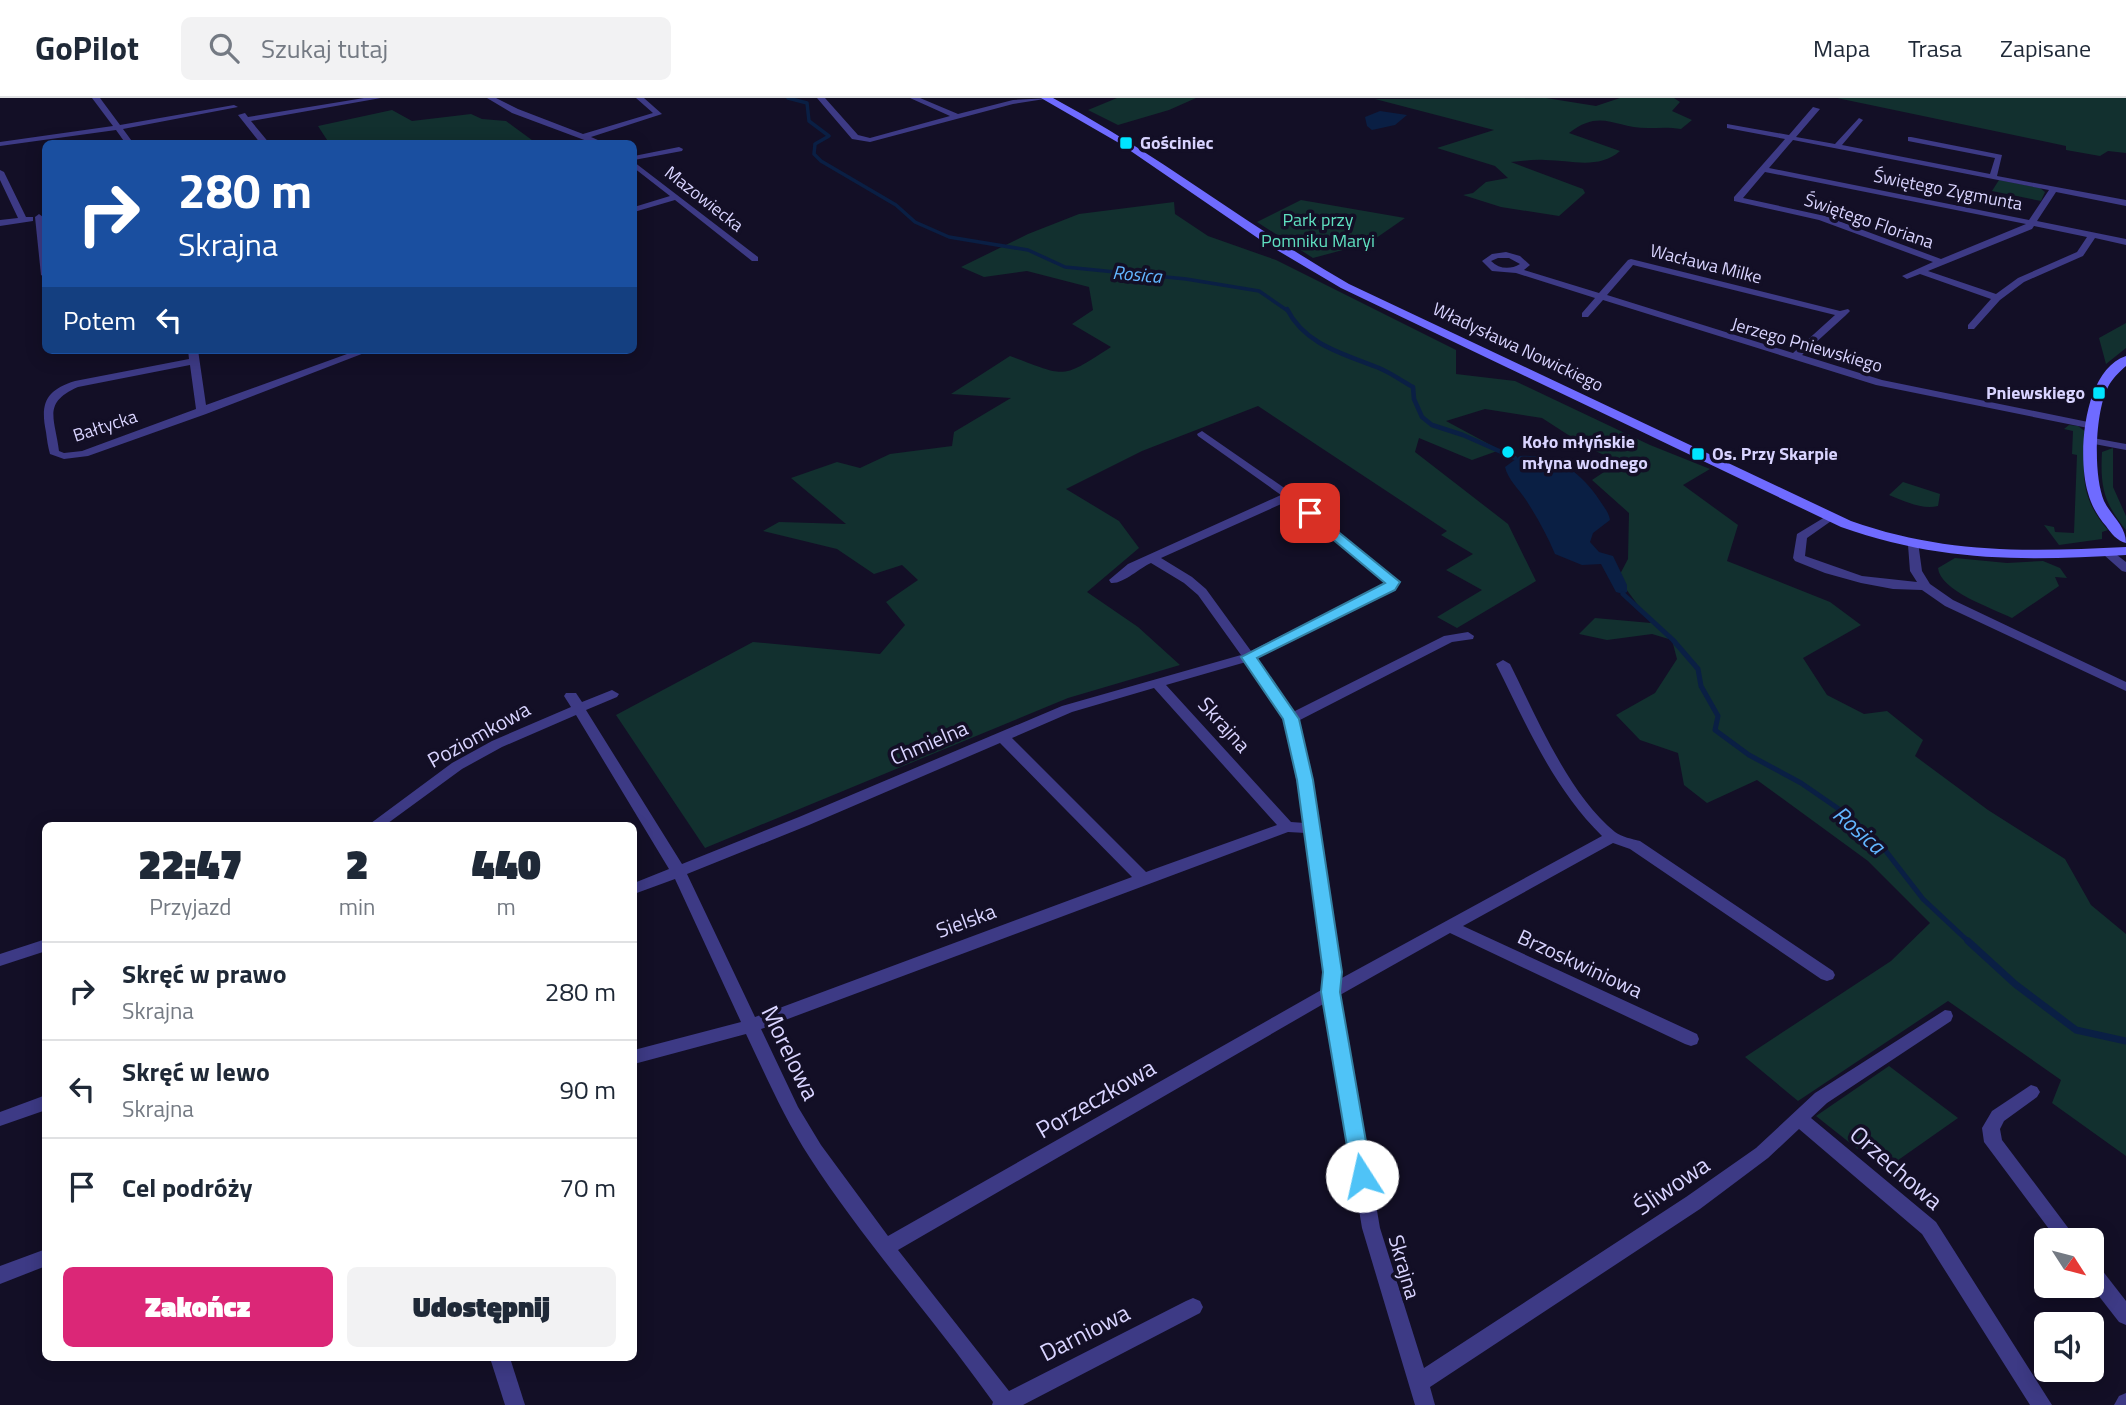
<!DOCTYPE html>
<html lang="pl">
<meta charset="utf-8">
<style>
:root{--surface:#fff;--page:#f2f2f3;--text:#1f2937;--muted:#747a83;--line:#e0e1e3;--accent:#db2777}
body{margin:0;font-family:"Titillium Web",sans-serif;background:var(--page);color:var(--text);height:100vh;display:flex;flex-direction:column;font-size:26px;white-space:nowrap}
*{box-sizing:border-box;margin:0}
p{font-size:23px;color:var(--muted)}
.icon{flex:none;width:38px;height:38px;fill:none;stroke:currentColor;stroke-width:2;stroke-linecap:round;stroke-linejoin:round}
.map{position:relative;flex:1;overflow:hidden}
.panel{position:absolute;left:42px;top:724px;width:595px;height:539px;display:flex;flex-direction:column;background:var(--surface);border-radius:10px;box-shadow:0 4px 18px #0003}
.panel>*{flex:none}
.hud{position:absolute;left:42px;top:42px;width:595px;height:214px;border-radius:10px;box-shadow:0 4px 18px #0003;background:#1a4fa0;color:#fff;overflow:hidden}
.needle{width:46px;rotate:126deg}
.fabs{position:absolute;left:2034px;top:1130px;display:grid;gap:14px}
.fabs a{display:grid;place-items:center;width:70px;height:70px;border-radius:10px;background:var(--surface);box-shadow:0 4px 18px #0003;font-size:35px}
.pin{position:absolute;display:grid;place-items:center;width:60px;height:60px;color:#fff;margin:-30px;border-radius:14px;box-shadow:0 4px 10px #0006}
.me{position:absolute;width:77px;margin:-38px;rotate:350deg;stroke-linejoin:round;filter:drop-shadow(0 0 5px #0008)}
.turn{display:flex;align-items:center;gap:24px;height:147px;padding:0 21px;font-size:32px}
.turn .icon{width:91px;height:91px;stroke-width:2.5}
.turn b{display:block;font-size:49px;line-height:60px}
.then{display:flex;align-items:center;height:66px;padding:0 21px;background:#0003;gap:14px;font-size:26px}
.eta{display:flex;justify-content:space-evenly;align-items:center;height:119px;text-align:center}
.eta b{font-size:42px;font-weight:800;line-height:49px}
.action{display:flex;gap:14px;margin-top:auto;padding:14px 21px}
.action a{flex:1;height:80px;border-radius:10px;background:var(--accent);color:#fff;font-size:28px;font-weight:800;line-height:80px;text-align:center}
.action a+a{background:var(--page);color:var(--text)}
ul{padding:0;list-style:none}
li{display:flex;align-items:center;gap:21px;height:98px;padding:0 21px;border-top:2px solid var(--line)}
li div{flex:1}
li b{display:block;font-size:26px}
li em{font-style:normal}
header{display:flex;align-items:center;gap:42px;box-sizing:border-box;height:98px;padding:0 35px;background:var(--surface);border-bottom:2px solid var(--line)}
header strong{font-size:33px}
nav{display:flex;gap:38px;margin-inline-start:auto;font-size:24px}
.search{width:490px;height:63px;background:var(--page);display:flex;align-items:center;gap:18px;box-sizing:border-box;padding:0 24px;border-radius:10px;color:var(--muted);font-size:26px}
.map>svg:first-child{display:block}
.green{fill:#12302f}
.water{fill:#0a1f44}
.lines{fill:none;stroke-linecap:round;stroke-linejoin:round}
.stream-far3{stroke:#0a1f44;stroke-width:3.5}
.stream-far2{stroke:#0a1f44;stroke-width:4.5}
.stream-far1{stroke:#0a1f44;stroke-width:5}
.stream{stroke:#0a1f44;stroke-width:7}
.street{fill:#3d3a85;fill-rule:evenodd}
.secondary{fill:#6f6bff;fill-rule:evenodd}
.route{fill:#4fc3f7;stroke:#337fa1;stroke-width:2}
.poi-dot{fill:#00e5ff;stroke:#130f26;stroke-width:2.5}
.labels{text-anchor:middle;stroke-width:7;stroke-linejoin:round;paint-order:stroke}
.far-poi-label{font-size:18px;font-weight:bold;fill:#d9d4ff;stroke:#130f26;text-anchor:start}
.far-street-label{font-size:18px;fill:#d9d4ff;stroke:#130f26}
.far-park-label{font-size:18px;fill:#5fe0c0;stroke:#130f26}
.far-water-label{font-size:19px;font-style:italic;fill:#62b6ff;stroke:#130f26}
.street-label{font-size:21px;fill:#d9d4ff;stroke:#130f26}
.water-label{font-size:23px;font-style:italic;fill:#62b6ff;stroke:#130f26}
.near-street-label{font-size:24px;fill:#d9d4ff;stroke:#130f26}
</style>
<header>
<strong>GoPilot</strong>
<div class="search"><svg class="icon" aria-label="search" viewBox="0 0 24 24"><circle cx="10" cy="10" r="6"/><path d="M15 15l6 6"/></svg>Szukaj tutaj</div>
<nav><a>Mapa</a><a>Trasa</a><a>Zapisane</a></nav>
</header>
<div class="map">
<svg width="2126" height="1307" viewBox="0 0 2126 1307">
<rect width="100%" height="100%" fill="#130f26"/>
<g class="green">
<polygon points="1117,0 1196,0 1169,12 1118,27 1088,12"/>
<path d="M1546 0 1596 8 1620 0H1674L1680 4 1672 13 1692 22 1681 31C1669 29 1659 30 1648 30 1614 30 1601 10 1569 35L1620 53C1598 72 1571 62 1545 62 1534 61 1522 63 1511 64L1583 91 1585 95 1559 118 1501 109 1463 97 1473 95 1486 84 1508 80 1495 68 1437 50 1494 32 1375 1Z"/>
<polygon points="1837,0 2126,0 2126,55 2108,53 2100,58 2066,52 2066,48"/>
<polygon points="392,12 412,23 471,16 482,21 506,23 536,45 329,45 318,28"/>
<polygon points="1999,82 2040,90 2045,94 2041,103 1992,93"/>
<polygon points="1301,102 1405,120 1369,145 1313,160 1257,124"/>
<path d="M1174 104 1175 116 1208 138 1276 162 1456 252V276L1515 283 1650 347 1710 371 1683 387 1738 427 1727 463 1830 504 1861 527 1803 560 1827 597 1864 616 1887 613 1923 642 1915 658 1988 712 2065 761 2091 807 2126 836V1058L2052 1005 2061 982 1948 903 1798 1003 1745 959 1891 863 1930 825 1868 763 1757 682 1707 705 1684 687 1678 655 1640 642 1616 617 1655 595 1677 561 1672 542 1652 536 1607 542 1579 536 1595 520 1651 525 1618 480 1628 461 1629 415 1592 382 1619 364 1587 349 1542 320 1485 311 1446 323 1500 352 1472 362 1419 340 1415 354 1508 426 1536 483 1457 530 1437 519 1482 492 1446 472 1473 456 1441 437 1447 433 1258 308 1142 353 1066 391 1119 423 1139 450 1087 494 1138 529 1180 567 1068 600 705 750 616 617 753 544 880 556 905 527 886 504 918 482 902 467 874 476 837 451 763 433 779 424 846 426 791 380 837 364 860 370 890 356 952 348 954 334 1011 300 951 296 1010 258C1067 279 1060 282 1111 249L1072 226 1093 212 1089 189 1027 173 984 179 961 169 1028 136 1079 116Z"/>
<polygon points="2126,225 2126,250 2106,266 2099,240"/>
<path d="M2069 327 2078 328 2086 334C2083 375 2079 399 2108 432L2102 434V441L2059 447 2044 427 2054 429 2055 434 2074 435 2077 357 2072 356 2073 333 2064 331Z"/>
<path d="M2113 350V389L2126 418V432C2104 405 2100 389 2102 354Z"/>
<path d="M1903 384 1940 396 1938 408C1922 412 1904 403 1889 397Z"/>
<path d="M1955 460 2007 465 2043 463 2060 470 2067 480 2055 479 2059 488 2012 520C1992 510 1940 493 1938 470Z"/>
<polygon points="1889,968 1958,1020 1884,1072 1816,1018"/>
</g>
<g class="water">
<polygon points="1380,13 1407,17 1395,27 1372,32 1367,28 1365,19"/>
<path d="M1520 358C1556 356 1581 374 1600 403 1604 409 1609 415 1610 422L1593 435 1590 444 1599 454 1613 458 1627 487V494L1623 496 1616 494 1601 466 1582 467 1555 456C1547 437 1537 419 1526 402 1519 391 1508 382 1505 369Z"/>
</g>
<g class="lines">
<polyline class="stream-far3" points="788,0 807,5 809,23 829,38 815,46 814,56 821,63 896,107 915,124 949,139 1028,152 1065,169 1186,181 1259,193 1288,213"/>
<path class="stream-far2" d="M1287 211C1305 247 1344 256 1379 270 1391 275 1402 283 1413 289L1414 301 1422 319 1432 327 1463 337 1515 360"/>
<polyline class="stream-far1" points="1623,496 1673,542 1698,571 1701,588 1718,618 1715,632 1749,657 1801,685 1849,718 1885,752 1923,801 1970,845"/>
<polyline class="stream" points="1968,843 2015,886 2076,932 2126,943"/>
<g class="street">
<polygon points="92,0 100,0 120,27 234,7 238,9 123,31 134,46 126,46 116,32 0,48 0,44 113,28"/>
<polygon points="364,0 381,0 251,23 270,46 261,46 238,17 245,15 248,19"/>
<polygon points="487,0 496,0 518,11 583,36 653,15 636,0 644,0 662,16 591,39 607,46 595,46 512,15"/>
<polygon points="817,0 825,0 858,37 870,40 950,18 910,0 920,0 958,16 1013,2 1051,0 1013,6 870,44 852,41"/>
<path d="M1813 9 1820 11 1796 39 1835 46 1859 20 1863 22 1842 47 1990 76 1995 60 1908 43V39H1911L2002 57 1997 78 2126 102V108L2056 94 2037 123 2126 141V147L2095 140 2083 158 2024 184 2000 202 1974 231H1968V227L1991 201 1920 176 1907 181 1902 178 1933 164 1819 122 1734 103V99L1785 41 1727 30V26L1789 37ZM1793 42 2049 92 2029 122 1769 70ZM1765 74 2026 126 1941 161 1825 118 1743 100ZM2034 128 2087 139 2077 154 2018 180 1996 196 1928 173 2032 131Z"/>
<polygon points="679,49 683,51 682,53 634,62 634,58"/>
<polygon points="634,64 758,159 758,163 752,163 675,102 634,114 634,109 670,98 634,70"/>
<polygon points="0,72 4,74 26,119 33,119 33,123 0,128 0,122 18,120 0,82"/>
<polygon points="39,116 43,119 46,180 41,177 35,119"/>
<path d="M1506 154 1520 158 1530 167 1524 172 1599 195 1628 162 1631 161 1840 213 1848 211 1850 213 1845 218 1802 257 1882 282 2093 325 2098 328 2093 331 1876 287 1603 202 1588 219H1582V215L1595 200 1516 175 1492 173 1482 163 1492 156ZM1498 160H1509L1520 166C1510 172 1499 171 1491 163ZM1633 167 1835 217 1793 255 1607 197Z"/>
<path d="M188 252H198L206 307 358 252H372L206 316 88 358 64 361 50 356C48 349 47 342 46 334 40 305 46 292 75 283L189 261ZM190 267 196 311 82 353 64 355 59 353C55 320 42 305 78 289Z"/>
<path d="M1202 333 1293 396 1399 484 1394 492 1256 560 1293 614 1444 538 1468 534 1474 538 1473 541 1452 544 1298 623 1320 731 1340 881 1602 738C1553 690 1526 626 1496 566L1503 562 1510 566C1536 618 1569 697 1615 734 1622 739 1632 741 1640 743L1833 873 1835 877 1833 881 1827 883 1821 881 1630 751 1613 745 1463 828 1697 936 1699 941 1697 946 1691 948 1685 946 1450 835 1340 897 1380 1130 1424 1270 1686 1099 1756 1050 1815 995 1945 912 1951 913 1953 918 1951 923 1827 1005 1811 1020 1936 1124 2052 1307H2030L1922 1136 1799 1031 1768 1060 1700 1111 1430 1289 1435 1307H1415L1362 1130 1325 905 898 1152 1009 1293 1186 1203 1193 1200 1200 1203 1203 1209 1200 1215 1023 1307H992L993 1304C934 1221 865 1145 810 1060 784 1020 766 978 746 936L634 966V952L741 924 675 781 634 796V785L669 771 576 617 502 649 462 671 384 728H367L452 665 492 643 571 609 564 598 566 595H576L582 604 612 592 619 596 617 599 586 612 682 766 799 719 1062 608 1241 557 1198 497 1184 485 1151 465C1139 470 1124 486 1111 485L1109 482 1128 466 1281 397 1198 338 1197 336ZM1288 403 1386 485 1251 553 1206 491 1192 479 1161 460ZM1246 564 1284 621 1305 725 1291 724 1166 587ZM1154 590 1277 727 1146 774 1012 640 1072 614ZM1000 645 1132 779 755 919 687 776 809 727ZM1288 734 1306 735 1325 874 1323 891 888 1138 821 1047 798 1009 761 931Z"/>
<polygon points="2093,340 2126,346 2126,352 2089,345 2088,343"/>
<polygon points="1830,416 1834,417 1834,421 1807,440 1805,458 1862,478 1917,484 1910,473 1908,447 1910,444 1918,444 1922,473 1930,486 1953,502 2126,584 2126,593 1945,508 1922,492 1893,491 1861,485 1825,475 1795,463 1793,460 1797,436"/>
<polygon points="2108,450 2126,464 2126,474 2122,473 2104,457 2102,454 2104,451"/>
<polygon points="46,841 46,853 0,868 0,856"/>
<polygon points="2031,987 2037,989 2040,994 2037,999 2004,1023 2000,1031 2002,1042 2078,1143 2058,1143 1984,1044 1982,1030 1992,1013"/>
<polygon points="46,997 46,1012 0,1028 0,1014"/>
<polygon points="46,1151 46,1168 0,1186 0,1168"/>
<polygon points="2091,1165 2098,1167 2126,1203 2126,1227 2119,1224 2091,1188"/>
<polygon points="490,1260 510,1260 525,1307 505,1307"/>
<polygon points="2126,1295 2126,1307 2114,1307 2119,1298"/>
</g>
<g class="secondary">
<path d="M1041 0H1053C1156 55 1248 128 1349 186L1851 423C1944 456 2029 454 2126 449V457C2023 463 1940 464 1841 429L1341 190 1265 145 1119 45Z"/>
<path d="M2126 258V268C2119 274 2112 281 2108 289 2095 314 2093 377 2104 403 2112 419 2126 428 2126 445 2117 443 2111 435 2106 428 2098 419 2091 407 2088 395 2077 359 2083 272 2126 258Z"/>
</g>
</g>
<polygon class="route" points="1310,411 1400,484 1395,492 1257,560 1299,621 1313,682 1342,874 1340,894 1372,1078 1369,1084 1362,1086 1355,1084 1352,1078 1321,894 1323,874 1297,682 1283,621 1241,559 1385,485 1305,418 1303,415"/>
<g class="poi-dot">
<rect x="1119" y="38" width="14" height="14" rx="3.5"/>
<rect x="2092" y="288" width="14" height="14" rx="3.5"/>
<circle cx="1508" cy="354" r="7"/>
<rect x="1691" y="349" width="14" height="14" rx="3.5"/>
</g>
<g class="labels">
<g class="far-poi-label">
<text x="1140" y="51">Gościniec</text>
<text x="2085" y="301" text-anchor="end">Pniewskiego</text>
<text x="1522" y="350">Koło młyńskie<tspan x="1522" dy="21">młyna wodnego</tspan></text>
<text x="1712" y="362">Os. Przy Skarpie</text>
</g>
<g class="far-street-label">
<text transform="translate(1948 92) rotate(11)" y="6">Świętego Zygmunta</text>
<text transform="translate(704 101) rotate(38)" y="6">Mazowiecka</text>
<text transform="translate(1869 123) rotate(19)" y="6">Świętego Floriana</text>
<text transform="translate(1706 166) rotate(14)" y="6">Wacława Milke</text>
<text transform="translate(1807 247) rotate(16)" y="6">Jerzego Pniewskiego</text>
<text transform="translate(1518 249) rotate(25)" y="6">Władysława Nowickiego</text>
<text transform="translate(105 328) rotate(-18)" y="6">Bałtycka</text>
</g>
<g class="far-park-label">
<text x="1318" y="128">Park przy<tspan x="1318" dy="21">Pomniku Maryi</tspan></text>
</g>
<g class="far-water-label">
<text transform="translate(1137 176) rotate(5)" y="7">Rosica</text>
</g>
<g class="street-label">
<text transform="translate(1224 627) rotate(48)" y="7">Skrajna</text>
<text transform="translate(479 637) rotate(-29)" y="7">Poziomkowa</text>
<text transform="translate(929 645) rotate(-23)" y="7">Chmielna</text>
<text transform="translate(966 823) rotate(-20)" y="7">Sielska</text>
<text transform="translate(1580 866) rotate(25)" y="7">Brzoskwiniowa</text>
<text transform="translate(1404 1169) rotate(74)" y="7">Skrajna</text>
</g>
<g class="water-label">
<text transform="translate(1859 732) rotate(41)" y="8">Rosica</text>
</g>
<g class="near-street-label">
<text transform="translate(790 955) rotate(64)" y="8">Morelowa</text>
<text transform="translate(1096 1001) rotate(-30)" y="8">Porzeczkowa</text>
<text transform="translate(1896 1070) rotate(41)" y="8">Orzechowa</text>
<text transform="translate(1672 1088) rotate(-34)" y="8">Śliwowa</text>
<text transform="translate(1085 1235) rotate(-27)" y="8">Darniowa</text>
</g>
</g>
</svg>
<div class="fabs">
<a><svg class="needle" viewBox="-14 -14 28 28"><path d="M0-13l5 13h-10z" fill="#e53935"/><path d="M0 13l5-13h-10z" fill="#747a83"/></svg></a>
<a><svg class="icon" aria-label="sound" viewBox="0 0 24 24"><path d="M4 9h4l5-4v14l-5-4H4zM17 9q2 3 0 6"/></svg></a>
</div>
<div class="pin" style="left:1310px;top:415px;background:#d93025"><svg class="icon" aria-label="arrive" viewBox="0 0 24 24"><path d="M6 21V4h12l-3 4 3 4H6"/></svg></div>
<svg class="me" style="left:1362px;top:1078px" viewBox="-20 -20 40 40"><circle r="19" fill="#fff"/><path d="M0-13L10 11 0 6-10 11z" fill="#4fc3f7"/></svg>
<div class="hud">
<div class="turn"><svg class="icon" aria-label="right" viewBox="0 0 24 24"><path d="M7 20v-9h11M14 6l5 5-5 5"/></svg><div><b>280 m</b>Skrajna</div></div>
<div class="then">Potem<svg class="icon" aria-label="left" viewBox="0 0 24 24"><path d="M17 20v-9H6M10 6l-5 5 5 5"/></svg></div>
</div>
<section class="panel">
<div class="eta">
<div><b>22:47</b><p>Przyjazd</p></div>
<div><b>2</b><p>min</p></div>
<div><b>440</b><p>m</p></div>
</div>
<ul>
<li><svg class="icon" aria-label="right" viewBox="0 0 24 24"><path d="M7 20v-9h11M14 6l5 5-5 5"/></svg><div><b>Skręć w prawo</b><p>Skrajna</p></div><em>280 m</em></li>
<li><svg class="icon" aria-label="left" viewBox="0 0 24 24"><path d="M17 20v-9H6M10 6l-5 5 5 5"/></svg><div><b>Skręć w lewo</b><p>Skrajna</p></div><em>90 m</em></li>
<li><svg class="icon" aria-label="arrive" viewBox="0 0 24 24"><path d="M6 21V4h12l-3 4 3 4H6"/></svg><div><b>Cel podróży</b></div><em>70 m</em></li>
</ul>
<div class="action"><a>Zakończ</a><a>Udostępnij</a></div>
</section>
</div>
